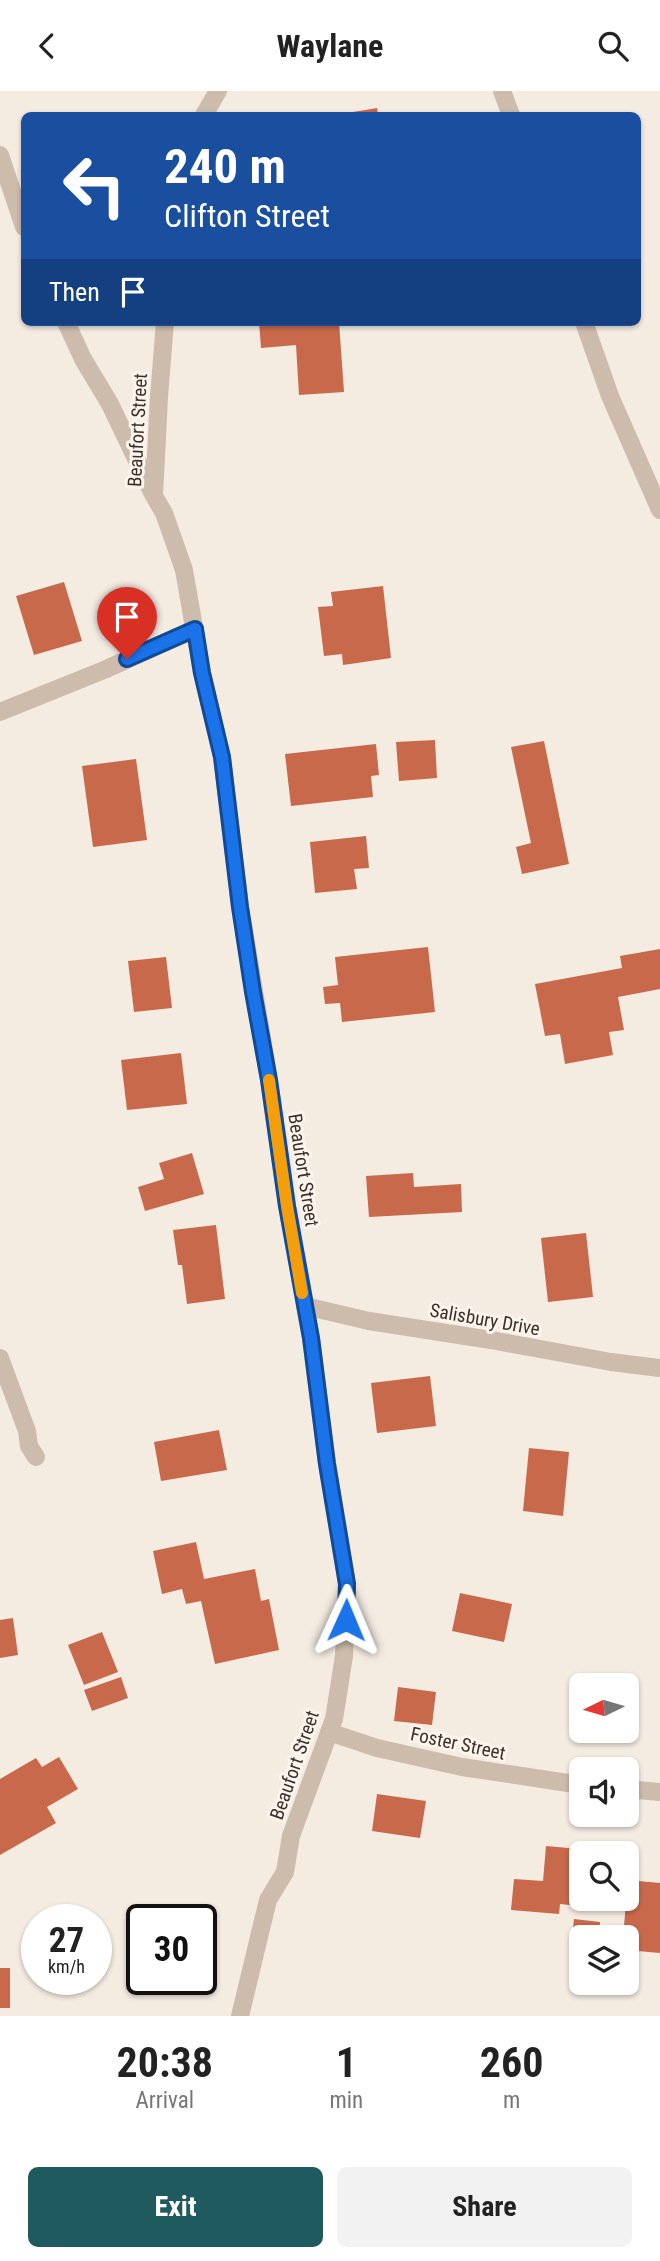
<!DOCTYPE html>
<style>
:root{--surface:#fff;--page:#f2f2f2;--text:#222;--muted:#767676;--accent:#1f5a5e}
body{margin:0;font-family:"Roboto Condensed",sans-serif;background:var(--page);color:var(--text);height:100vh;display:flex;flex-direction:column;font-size:26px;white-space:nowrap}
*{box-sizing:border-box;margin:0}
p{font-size:23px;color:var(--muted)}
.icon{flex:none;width:38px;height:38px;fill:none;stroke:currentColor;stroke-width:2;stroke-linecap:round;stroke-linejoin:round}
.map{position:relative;height:1925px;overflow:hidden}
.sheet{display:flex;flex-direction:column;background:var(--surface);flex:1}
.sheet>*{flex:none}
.hud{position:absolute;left:21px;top:21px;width:620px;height:214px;border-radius:10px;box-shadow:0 2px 5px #0004;background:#1a4fa0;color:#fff;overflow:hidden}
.needle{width:46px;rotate:265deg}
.tools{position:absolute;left:569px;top:1582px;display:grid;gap:14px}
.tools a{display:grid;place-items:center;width:70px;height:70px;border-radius:10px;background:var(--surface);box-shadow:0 2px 5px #0004;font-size:35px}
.speed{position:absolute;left:21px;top:1813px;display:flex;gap:14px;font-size:35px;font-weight:700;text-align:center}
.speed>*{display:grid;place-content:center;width:91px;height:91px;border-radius:50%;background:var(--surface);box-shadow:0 2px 5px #0004;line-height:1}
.speed small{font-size:18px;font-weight:400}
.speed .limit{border:4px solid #111;border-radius:10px;background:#fff;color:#111}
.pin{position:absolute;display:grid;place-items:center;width:60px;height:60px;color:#fff;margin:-72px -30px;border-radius:50% 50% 50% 0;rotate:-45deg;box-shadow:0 0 7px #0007}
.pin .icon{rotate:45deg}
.me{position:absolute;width:77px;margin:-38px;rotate:1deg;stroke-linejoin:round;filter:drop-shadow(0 0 5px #0008)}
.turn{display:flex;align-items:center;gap:24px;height:147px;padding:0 28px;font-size:32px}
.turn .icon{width:91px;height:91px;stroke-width:2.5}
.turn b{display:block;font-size:49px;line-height:60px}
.then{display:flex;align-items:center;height:66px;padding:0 28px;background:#0003;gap:14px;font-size:26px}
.eta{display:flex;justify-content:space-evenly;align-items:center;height:119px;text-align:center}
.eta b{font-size:42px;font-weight:700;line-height:49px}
.primary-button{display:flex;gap:14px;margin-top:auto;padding:14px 28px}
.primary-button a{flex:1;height:80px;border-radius:10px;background:var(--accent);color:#fff;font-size:28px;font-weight:700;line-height:80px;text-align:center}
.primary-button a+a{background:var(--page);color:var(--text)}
header{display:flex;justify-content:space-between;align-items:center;height:91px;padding:0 28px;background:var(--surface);font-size:32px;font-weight:700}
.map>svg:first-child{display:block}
.building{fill:#c8694b}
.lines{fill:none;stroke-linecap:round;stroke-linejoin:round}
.minor{stroke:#cdbbac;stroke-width:18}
.route-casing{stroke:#114b97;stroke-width:18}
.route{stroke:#1a73e8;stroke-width:12}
.slow{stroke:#f59e0b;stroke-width:12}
.labels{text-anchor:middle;stroke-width:6;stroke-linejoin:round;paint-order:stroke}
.street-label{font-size:19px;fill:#3b302b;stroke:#fbf5ee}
</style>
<header><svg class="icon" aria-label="back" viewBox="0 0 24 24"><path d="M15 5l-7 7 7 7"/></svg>Waylane<svg class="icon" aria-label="search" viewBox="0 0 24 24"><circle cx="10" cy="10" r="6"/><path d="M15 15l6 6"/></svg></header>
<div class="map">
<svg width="660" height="1925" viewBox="0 0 660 1925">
<rect width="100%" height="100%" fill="#f4ebe1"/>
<g class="building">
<polygon points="377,17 378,24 341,24 341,23"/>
<polygon points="259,231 339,231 344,301 299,304 296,254 261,257"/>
<polygon points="64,491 82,550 34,564 16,505"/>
<polygon points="383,495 391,567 343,574 342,563 324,565 318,516 333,515 331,501"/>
<polygon points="435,649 437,687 399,690 396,651"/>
<polygon points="544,650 569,773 522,783 516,756 531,752 511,656"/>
<polygon points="376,653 379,684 371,685 373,706 291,715 285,663"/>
<polygon points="136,668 147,749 93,756 82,675"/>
<polygon points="366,745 369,777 354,778 357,798 315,802 310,751"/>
<polygon points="428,856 435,921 342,931 340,912 325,913 323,896 338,894 335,866"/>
<polygon points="660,858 660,898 618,906 624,939 609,941 613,964 565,973 560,943 545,945 535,893 622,877 620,865"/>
<polygon points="166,866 172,917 134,921 128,870"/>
<polygon points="181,962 187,1013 127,1019 121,969"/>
<polygon points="192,1062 204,1103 145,1120 138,1096 164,1088 159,1072"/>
<polygon points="413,1082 414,1096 461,1093 462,1121 369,1126 366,1085"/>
<polygon points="216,1134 225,1208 187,1213 182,1174 178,1174 173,1139"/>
<polygon points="586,1142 593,1206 548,1211 541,1147"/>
<polygon points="430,1285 436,1335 377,1342 371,1292"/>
<polygon points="219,1339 227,1379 161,1390 154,1351"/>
<polygon points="529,1357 569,1361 563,1425 523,1420"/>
<polygon points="196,1451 204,1488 255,1478 261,1510 269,1508 279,1559 215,1573 201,1510 186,1513 182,1498 162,1503 153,1460"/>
<polygon points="460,1502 512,1513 504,1551 452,1540"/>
<polygon points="13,1527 18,1564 0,1567 0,1529"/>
<polygon points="102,1541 118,1581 84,1594 68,1554"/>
<polygon points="121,1586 128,1607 92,1620 84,1599"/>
<polygon points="398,1596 436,1601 432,1634 394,1630"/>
<polygon points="59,1666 78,1698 47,1716 56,1732 0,1764 0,1688 36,1667 42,1676"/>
<polygon points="377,1703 426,1710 420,1747 372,1740"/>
<polygon points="546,1755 591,1759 591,1762 581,1762 581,1808 598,1808 597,1817 560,1813 559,1823 511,1819 514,1788 543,1790"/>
<polygon points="628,1789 660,1792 660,1862 626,1859 626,1846 623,1846"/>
<polygon points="574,1828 600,1831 599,1846 581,1846 581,1868 570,1867"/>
<rect x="0" y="1877" width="10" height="40"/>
</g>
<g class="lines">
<g class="minor">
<polyline points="502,0 511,24"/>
<polyline points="204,24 218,0"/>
<polyline points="0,64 24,136"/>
<polyline points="66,231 83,268 110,313 153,403"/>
<polyline points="165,231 159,306 154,405 164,422 184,479 202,582 222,666 240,816 269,989 287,1115 311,1247 327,1373 347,1493 344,1565 334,1628 291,1745 285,1781 268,1809 240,1925"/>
<polyline points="584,231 610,305 660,419"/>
<polyline points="0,621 104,579 195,538"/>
<polyline points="305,1215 369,1230 491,1249 611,1271 660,1277"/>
<polyline points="0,1267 27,1340 29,1355 36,1366"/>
<polyline points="329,1641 377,1657 462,1676 581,1694"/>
<polyline points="626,1698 660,1701"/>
</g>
</g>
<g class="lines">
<g class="route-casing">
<polyline id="route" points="127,568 195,538 202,582 222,666 240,816 253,901 269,989 287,1115 311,1247 327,1373 347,1493 346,1529"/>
</g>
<use href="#route" class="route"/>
<polyline class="slow" points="269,989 287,1115 302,1202"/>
</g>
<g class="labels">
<g class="street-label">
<text transform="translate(137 339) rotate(-87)" y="7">Beaufort Street</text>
<text transform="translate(304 1079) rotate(81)" y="7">Beaufort Street</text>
<text transform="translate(485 1228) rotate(10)" y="7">Salisbury Drive</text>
<text transform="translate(458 1652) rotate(12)" y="7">Foster Street</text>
<text transform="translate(294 1674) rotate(-71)" y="7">Beaufort Street</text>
</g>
</g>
</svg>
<div class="tools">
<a><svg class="needle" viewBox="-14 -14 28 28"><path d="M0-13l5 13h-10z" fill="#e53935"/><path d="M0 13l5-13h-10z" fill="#767676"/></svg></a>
<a><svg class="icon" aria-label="sound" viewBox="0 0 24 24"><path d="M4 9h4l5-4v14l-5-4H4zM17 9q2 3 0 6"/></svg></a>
<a><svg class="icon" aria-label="search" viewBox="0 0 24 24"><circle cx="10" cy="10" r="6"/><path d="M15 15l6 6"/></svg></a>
<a><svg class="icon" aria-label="layers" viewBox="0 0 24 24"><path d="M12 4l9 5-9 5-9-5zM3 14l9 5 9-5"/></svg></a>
</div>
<div class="speed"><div>27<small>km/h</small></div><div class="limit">30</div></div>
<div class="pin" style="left:127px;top:568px;background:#d93025"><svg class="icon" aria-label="arrive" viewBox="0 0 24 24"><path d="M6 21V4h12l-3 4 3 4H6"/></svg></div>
<svg class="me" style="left:346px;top:1529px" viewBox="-20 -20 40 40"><path d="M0-17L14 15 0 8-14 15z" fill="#1a73e8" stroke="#fff" stroke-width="4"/></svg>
<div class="hud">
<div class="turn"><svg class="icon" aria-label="left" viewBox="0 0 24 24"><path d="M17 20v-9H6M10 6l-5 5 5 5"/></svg><div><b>240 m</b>Clifton Street</div></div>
<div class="then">Then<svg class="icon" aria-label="arrive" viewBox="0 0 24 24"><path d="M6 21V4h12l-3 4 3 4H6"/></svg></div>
</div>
</div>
<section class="sheet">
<div class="eta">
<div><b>20:38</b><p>Arrival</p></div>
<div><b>1</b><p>min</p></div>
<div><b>260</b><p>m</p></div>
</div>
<div class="primary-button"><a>Exit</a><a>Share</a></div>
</section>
